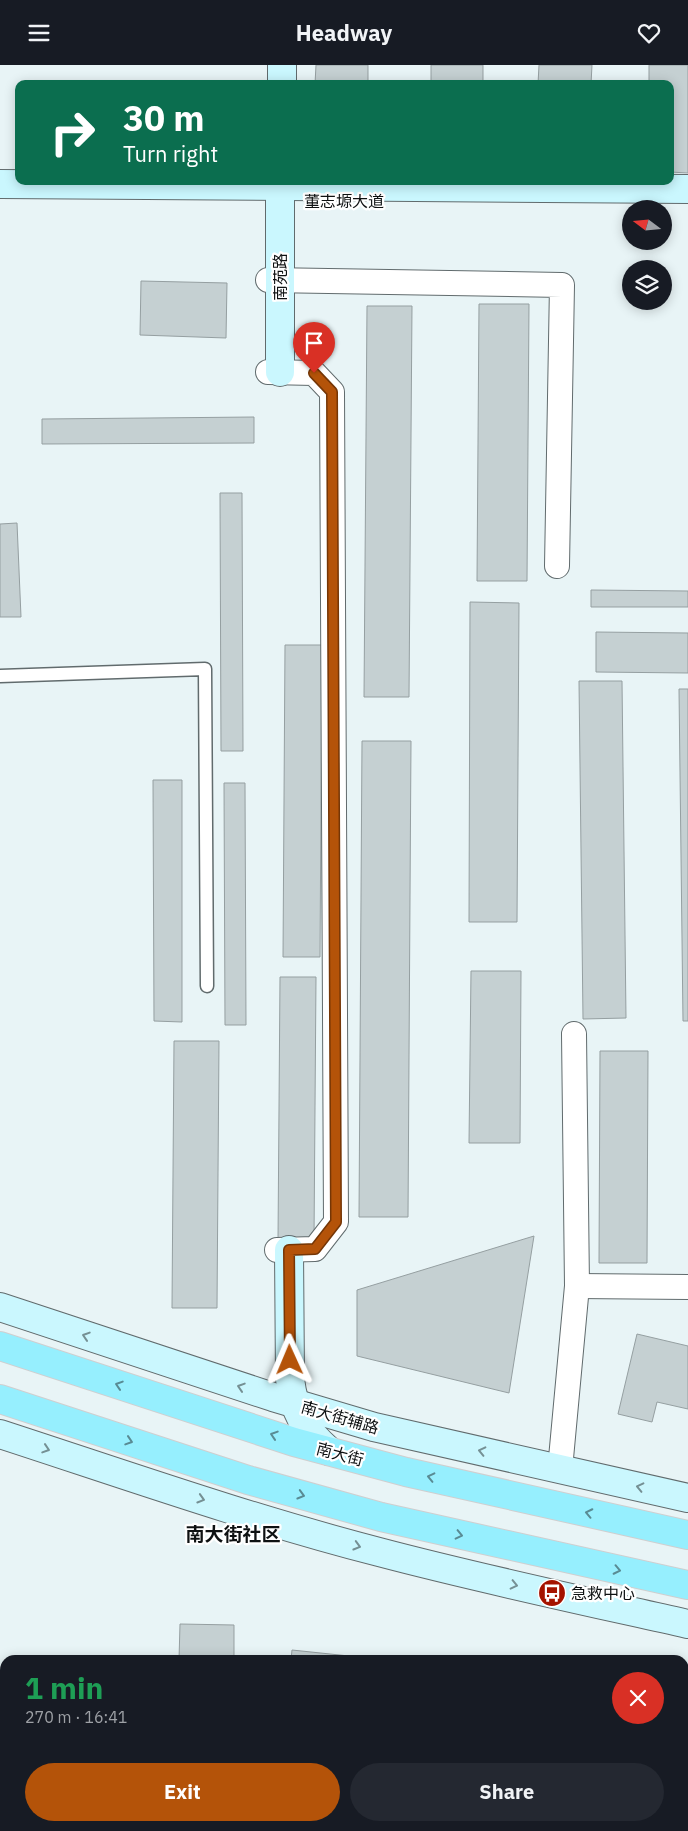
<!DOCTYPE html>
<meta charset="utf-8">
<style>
:root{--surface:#171b24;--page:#242831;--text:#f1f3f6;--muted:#9ea1a6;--accent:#b45309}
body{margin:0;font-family:"IBM Plex Sans","Noto Sans SC",sans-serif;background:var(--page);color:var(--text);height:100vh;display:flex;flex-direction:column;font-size:19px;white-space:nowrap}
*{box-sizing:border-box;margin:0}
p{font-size:16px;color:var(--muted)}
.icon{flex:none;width:28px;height:28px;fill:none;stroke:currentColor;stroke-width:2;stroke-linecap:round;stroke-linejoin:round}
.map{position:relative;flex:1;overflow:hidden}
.side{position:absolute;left:0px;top:1590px;width:689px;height:176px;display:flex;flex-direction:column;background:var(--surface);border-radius:15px 15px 0 0;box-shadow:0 2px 12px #0003}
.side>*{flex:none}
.top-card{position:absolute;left:15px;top:15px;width:659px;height:105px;border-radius:10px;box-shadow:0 2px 12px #0003;background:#0b6e4f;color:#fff;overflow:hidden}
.needle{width:32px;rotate:286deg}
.tools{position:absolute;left:622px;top:135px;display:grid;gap:10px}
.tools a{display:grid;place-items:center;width:50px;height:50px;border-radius:50%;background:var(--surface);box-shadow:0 2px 12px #0003;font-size:25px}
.pin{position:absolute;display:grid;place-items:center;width:42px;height:42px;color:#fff;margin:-51px -21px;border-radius:50% 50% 50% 0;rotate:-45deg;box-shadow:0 0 5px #0007}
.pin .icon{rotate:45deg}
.me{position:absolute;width:55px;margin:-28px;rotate:359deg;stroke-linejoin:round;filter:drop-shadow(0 0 4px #0008)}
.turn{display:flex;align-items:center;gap:18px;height:105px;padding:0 25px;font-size:22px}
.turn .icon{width:65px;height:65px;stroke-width:2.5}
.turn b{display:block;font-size:35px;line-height:42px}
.round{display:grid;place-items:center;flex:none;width:52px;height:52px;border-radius:26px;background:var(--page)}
.head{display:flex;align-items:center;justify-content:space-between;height:85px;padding:0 25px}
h1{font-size:30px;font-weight:800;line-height:38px;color:#1e9e55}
.primary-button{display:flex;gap:10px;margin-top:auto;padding:10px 25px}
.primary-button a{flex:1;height:58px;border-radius:30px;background:var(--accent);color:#fff;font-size:20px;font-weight:800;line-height:58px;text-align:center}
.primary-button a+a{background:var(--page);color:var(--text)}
header{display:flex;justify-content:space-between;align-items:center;height:65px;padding:0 25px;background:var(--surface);font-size:22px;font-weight:800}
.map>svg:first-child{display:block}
.building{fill:#c5d0d2;stroke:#959fa1}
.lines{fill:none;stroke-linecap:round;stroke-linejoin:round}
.lane-casing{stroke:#616b6d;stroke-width:15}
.street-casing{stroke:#616b6d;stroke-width:26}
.secondary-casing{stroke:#616b6d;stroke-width:30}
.primary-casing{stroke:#cfcfd0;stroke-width:30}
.lane{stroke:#fff;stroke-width:12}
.street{stroke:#fff;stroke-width:24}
.secondary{stroke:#caf7fe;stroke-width:28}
.primary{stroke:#96effe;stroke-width:28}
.oneway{stroke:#759094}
.oneway2{stroke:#598b94}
.route-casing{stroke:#753606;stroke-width:12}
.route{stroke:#b45309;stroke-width:9}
.labels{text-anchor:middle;stroke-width:4.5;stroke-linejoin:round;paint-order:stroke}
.street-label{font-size:16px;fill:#0e1112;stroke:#fff}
.poi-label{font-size:16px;fill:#0e1112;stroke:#fff;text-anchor:start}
.quarter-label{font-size:19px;font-weight:bold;fill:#0e1112;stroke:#fff}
</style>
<header><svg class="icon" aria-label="menu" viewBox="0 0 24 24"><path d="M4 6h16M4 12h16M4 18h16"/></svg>Headway<svg class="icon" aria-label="heart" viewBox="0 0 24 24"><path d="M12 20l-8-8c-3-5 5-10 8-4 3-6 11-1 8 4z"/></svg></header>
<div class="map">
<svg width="688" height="1766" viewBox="0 0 688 1766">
<rect width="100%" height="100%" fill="#e8f4f6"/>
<g class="building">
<polygon points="316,0 368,0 368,19 315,19"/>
<rect x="431" y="0" width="52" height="19"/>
<polygon points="539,0 592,0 591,19 538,19"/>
<polygon points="649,0 688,0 688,108 670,107 670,19 649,19"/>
<polygon points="141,216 227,218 226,273 140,270"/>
<polygon points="479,239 529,239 527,516 477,516"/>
<polygon points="367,241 412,241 409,632 364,632"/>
<polygon points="254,352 254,378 42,379 42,354"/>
<polygon points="220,428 242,428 243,686 221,686"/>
<polygon points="17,458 21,552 0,552 0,459"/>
<polygon points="591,525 688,526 688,542 591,542"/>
<polygon points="470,537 519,538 517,857 469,857"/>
<polygon points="596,567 688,568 688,608 596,607"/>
<polygon points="285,580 322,580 320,892 283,892"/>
<polygon points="579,616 622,616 626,953 583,954"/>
<polygon points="679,624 688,624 688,956 683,956"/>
<polygon points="362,676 411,676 408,1152 359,1152"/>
<polygon points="153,715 182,715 182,957 154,956"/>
<polygon points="224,718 245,718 246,960 225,960"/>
<polygon points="471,906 521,906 520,1078 469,1078"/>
<polygon points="280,912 316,912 314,1175 278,1175"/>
<polygon points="174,976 219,976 217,1243 172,1243"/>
<polygon points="600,986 648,986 647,1198 599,1198"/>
<polygon points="534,1171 509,1328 357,1291 357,1225"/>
<polygon points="637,1269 688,1281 688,1344 657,1337 652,1357 618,1349"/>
<polygon points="180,1559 234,1560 234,1595 179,1595"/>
<polygon points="292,1585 387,1595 291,1595"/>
<polygon points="684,1739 688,1740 688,1766 637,1766 638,1761 684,1761"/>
<rect x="177" y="1761" width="54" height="5"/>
<rect x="269" y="1761" width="45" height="5"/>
<rect x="379" y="1761" width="53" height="5"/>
<polygon points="499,1761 551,1761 550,1766 499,1766"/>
</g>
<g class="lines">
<g class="lane-casing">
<polyline id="lane" points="0,611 205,604 207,921"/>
</g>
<g class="street-casing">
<g id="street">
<polyline points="268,215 562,220 557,501"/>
<polyline points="268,307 314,308 332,327 336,1157 315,1184 277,1185"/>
<polyline points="577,1221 688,1222"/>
<polyline points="560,1404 577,1221 574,969"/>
</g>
</g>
<g class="secondary-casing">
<g id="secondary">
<polyline points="282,19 282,0"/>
<polyline points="280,116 280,307"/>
<polyline points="0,119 688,124"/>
<path d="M289 1185 290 1314C294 1347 304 1364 329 1386"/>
<polyline points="0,1242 273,1332 374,1362 688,1433"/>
<path d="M0 1369C126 1410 251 1454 379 1487 481 1514 585 1536 688 1559"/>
</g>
</g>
<g class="primary-casing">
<g id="primary">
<polyline points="0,1281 294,1377 406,1407 688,1470"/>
<polyline points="0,1334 248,1415 381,1452 688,1520"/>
</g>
</g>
<use href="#lane" class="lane"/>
<use href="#street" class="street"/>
<use href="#secondary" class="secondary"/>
<use href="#primary" class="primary"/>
</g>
<defs><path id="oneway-chevron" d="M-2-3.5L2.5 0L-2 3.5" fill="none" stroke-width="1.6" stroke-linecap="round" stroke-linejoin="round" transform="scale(1.25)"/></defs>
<g class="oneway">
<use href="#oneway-chevron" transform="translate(86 1271) rotate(-162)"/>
<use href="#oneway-chevron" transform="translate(241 1322) rotate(-162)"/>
<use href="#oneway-chevron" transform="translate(46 1384) rotate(18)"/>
<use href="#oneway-chevron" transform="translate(482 1386) rotate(-167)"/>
<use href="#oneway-chevron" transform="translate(640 1422) rotate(-167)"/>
<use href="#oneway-chevron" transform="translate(201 1434) rotate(17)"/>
<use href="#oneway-chevron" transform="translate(357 1481) rotate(16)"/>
<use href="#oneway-chevron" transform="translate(514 1520) rotate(13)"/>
</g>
<g class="oneway2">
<use href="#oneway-chevron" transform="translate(119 1320) rotate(-162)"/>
<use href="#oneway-chevron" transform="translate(274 1370) rotate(-162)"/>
<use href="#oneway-chevron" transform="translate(129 1376) rotate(18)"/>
<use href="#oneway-chevron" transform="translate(431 1412) rotate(-167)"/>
<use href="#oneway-chevron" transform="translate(301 1430) rotate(16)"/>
<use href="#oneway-chevron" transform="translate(589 1448) rotate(-168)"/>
<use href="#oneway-chevron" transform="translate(459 1470) rotate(13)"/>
<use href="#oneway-chevron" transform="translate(617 1505) rotate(12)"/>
</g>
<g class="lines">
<g class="route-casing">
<polyline id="route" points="290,1295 289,1185 315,1184 336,1157 332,327 314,308"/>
</g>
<use href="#route" class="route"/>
</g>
<defs>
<g id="bus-disc" transform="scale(1.4375)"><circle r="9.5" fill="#a51300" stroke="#fff"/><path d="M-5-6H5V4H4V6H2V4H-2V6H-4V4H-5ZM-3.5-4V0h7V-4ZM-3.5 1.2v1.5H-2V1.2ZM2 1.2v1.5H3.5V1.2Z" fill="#fff"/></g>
</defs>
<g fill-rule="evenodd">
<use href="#bus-disc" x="552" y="1528"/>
</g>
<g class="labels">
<g class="street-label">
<text x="344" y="142">董志塬大道</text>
<text transform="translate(280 212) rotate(-90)" y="6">南苑路</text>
<text transform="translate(340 1352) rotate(16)" y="6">南大街辅路</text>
<text transform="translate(340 1389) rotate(15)" y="6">南大街</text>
</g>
<g class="poi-label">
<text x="571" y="1534">急救中心</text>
</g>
<g class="quarter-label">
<text x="233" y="1476">南大街社区</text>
</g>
</g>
</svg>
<div class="tools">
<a><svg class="needle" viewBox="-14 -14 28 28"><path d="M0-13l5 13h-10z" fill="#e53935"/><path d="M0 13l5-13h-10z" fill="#9ea1a6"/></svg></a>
<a><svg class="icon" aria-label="layers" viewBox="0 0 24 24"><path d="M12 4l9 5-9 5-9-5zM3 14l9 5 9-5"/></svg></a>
</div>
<div class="pin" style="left:314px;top:308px;background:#d93025"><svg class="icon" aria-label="arrive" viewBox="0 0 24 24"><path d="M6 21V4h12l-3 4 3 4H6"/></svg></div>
<svg class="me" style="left:290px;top:1295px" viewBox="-20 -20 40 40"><path d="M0-17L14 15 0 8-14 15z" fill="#b45309" stroke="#fff" stroke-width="4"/></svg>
<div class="top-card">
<div class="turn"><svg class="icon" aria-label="right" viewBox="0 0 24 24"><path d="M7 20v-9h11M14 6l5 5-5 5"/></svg><div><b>30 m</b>Turn right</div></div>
</div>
<section class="side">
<div class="head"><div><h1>1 min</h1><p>270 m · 16:41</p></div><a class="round" style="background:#d93025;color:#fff"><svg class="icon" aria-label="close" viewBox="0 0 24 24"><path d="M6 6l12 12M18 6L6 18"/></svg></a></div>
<div class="primary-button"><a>Exit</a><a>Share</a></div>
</section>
</div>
